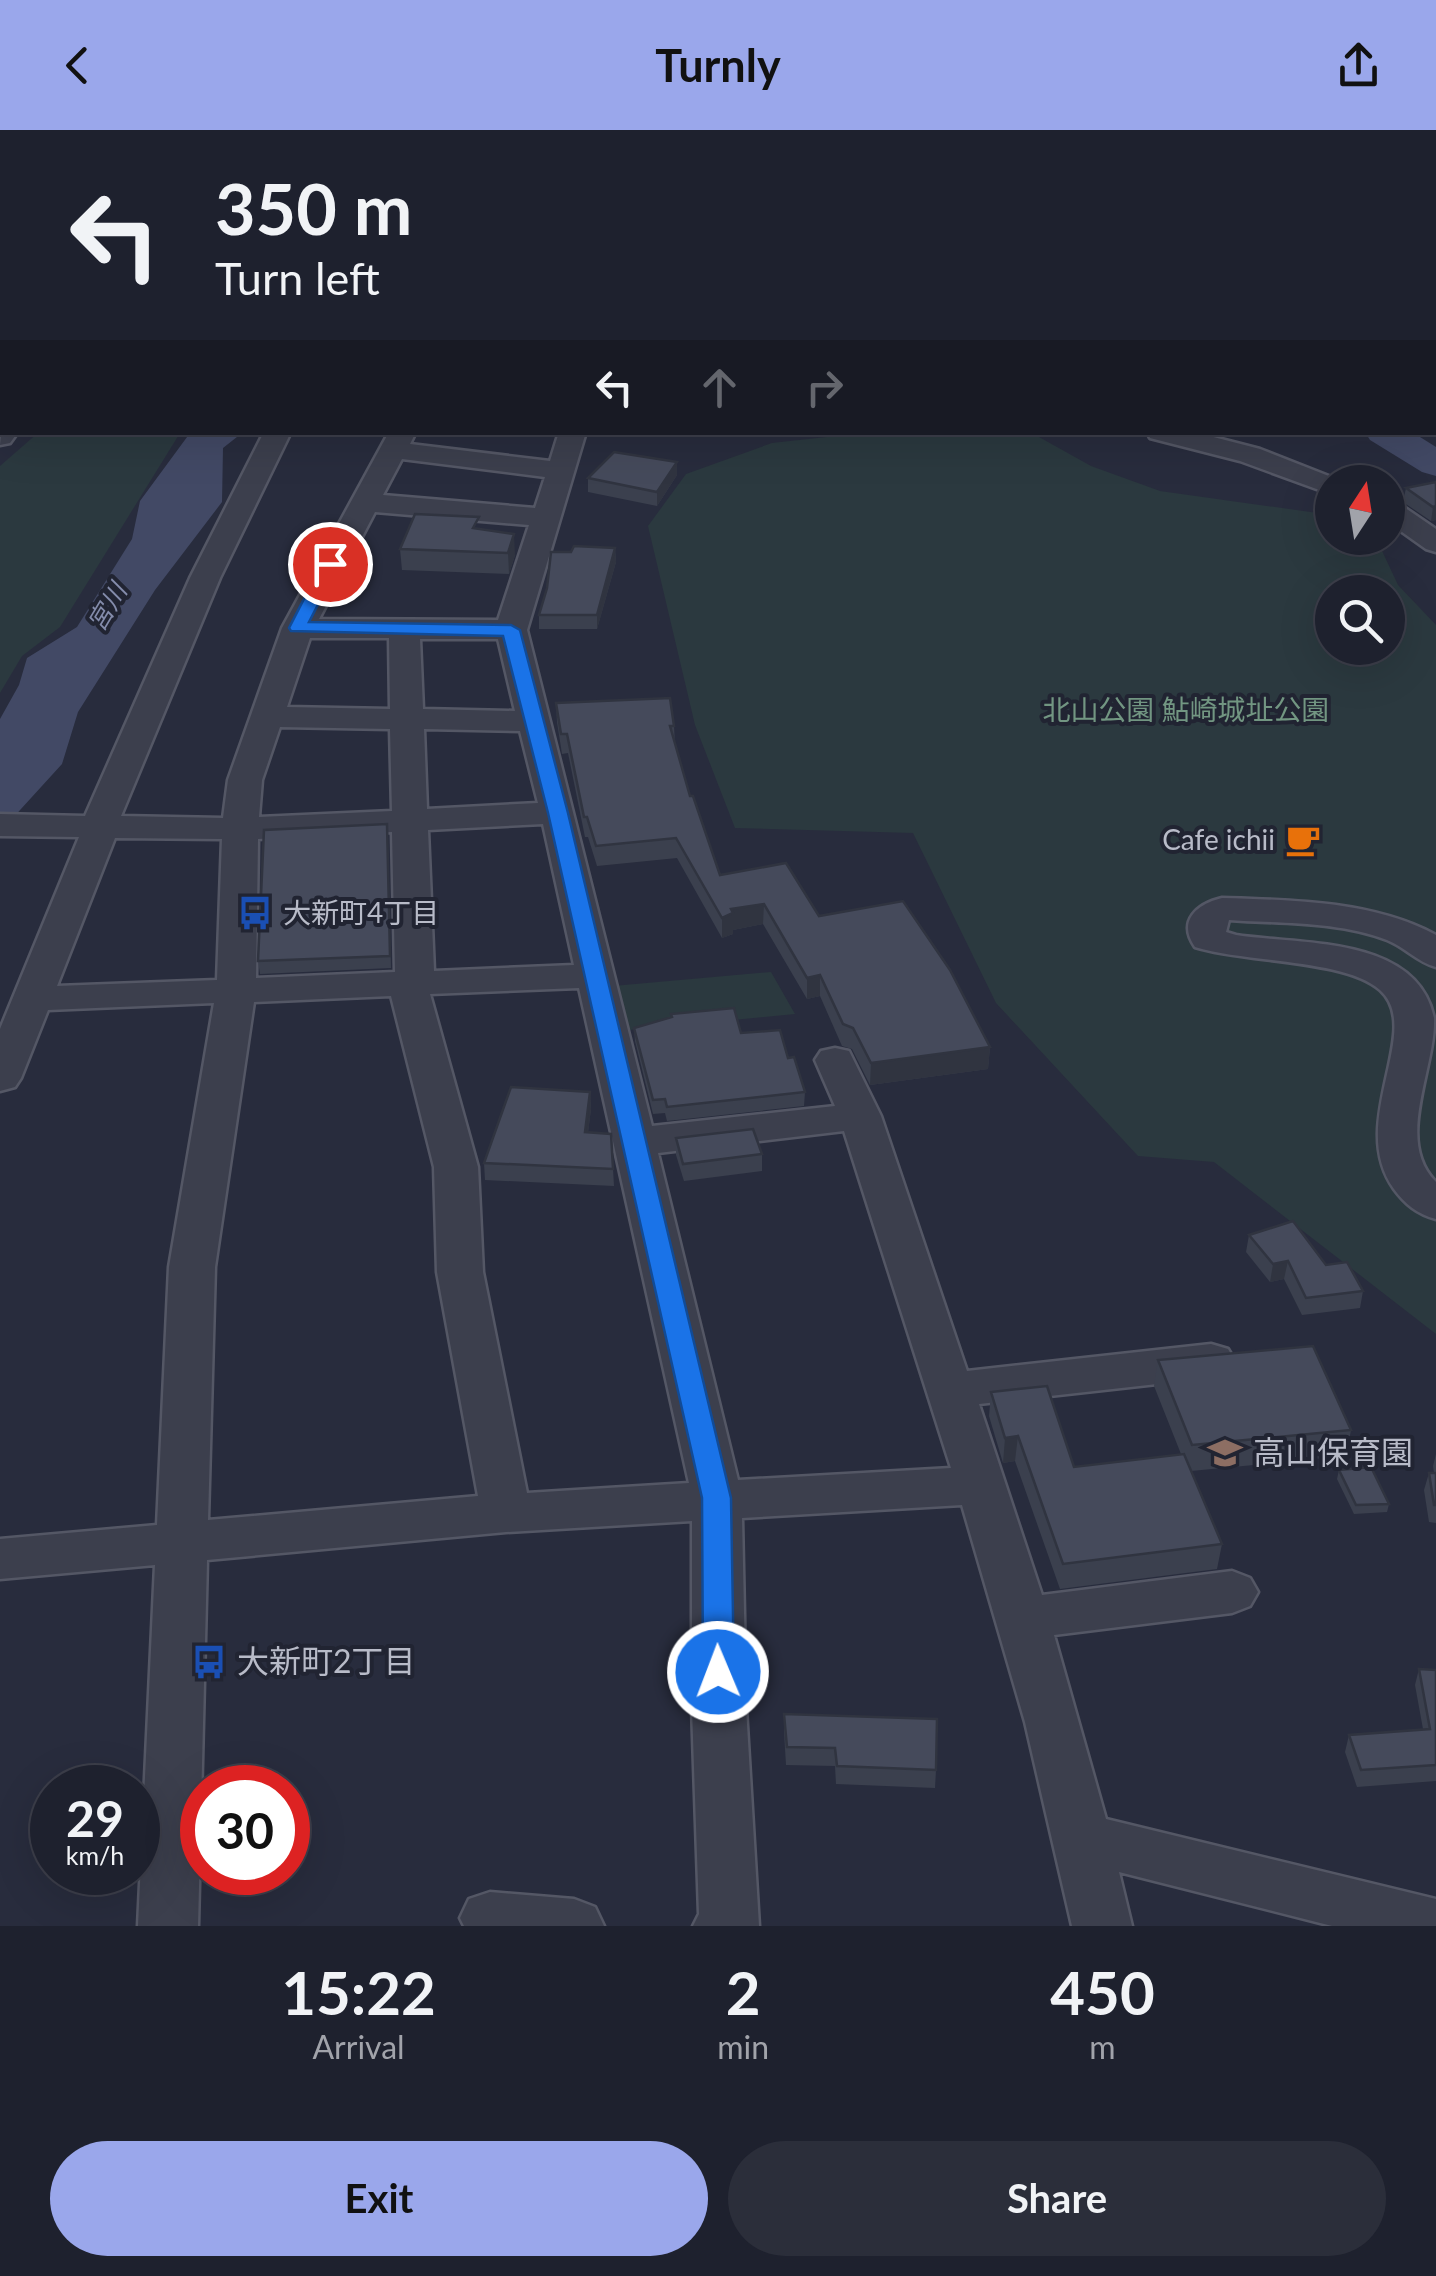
<!DOCTYPE html>
<meta charset="utf-8">
<style>
:root{--surface:#1e212e;--page:#2b2e3a;--text:#f1f3f6;--muted:#a1a3aa;--line:#3c3e4a;--accent:#9aa7eb}
body{margin:0;font-family:Lato,"Noto Sans JP",sans-serif;background:var(--page);color:var(--text);height:100vh;display:flex;flex-direction:column;font-size:38px;white-space:nowrap}
*{box-sizing:border-box;margin:0}
p{font-size:32px;color:var(--muted)}
.icon{flex:none;width:55px;height:55px;fill:none;stroke:currentColor;stroke-width:2;stroke-linecap:round;stroke-linejoin:round}
.map{position:relative;height:1796px;overflow:hidden}
.side{display:flex;flex-direction:column;background:var(--surface);flex:1}
.side>*{flex:none}
.hud{position:absolute;left:0px;top:0px;width:1438px;height:305px;box-shadow:0 10px 40px #0002,0 0 0 2px var(--line);background:#1e212e;color:var(--text);overflow:hidden}
.needle{width:65px;rotate:12deg}
.controls{position:absolute;left:1315px;top:335px;display:grid;gap:20px}
.controls a{display:grid;place-items:center;width:90px;height:90px;border-radius:50%;background:var(--surface);box-shadow:0 10px 40px #0002,0 0 0 2px var(--line);font-size:50px}
.speed{position:absolute;left:30px;top:1635px;display:flex;gap:20px;font-size:50px;font-weight:700;text-align:center}
.speed>*{display:grid;place-content:center;width:130px;height:130px;border-radius:50%;background:var(--surface);box-shadow:0 10px 40px #0002,0 0 0 2px var(--line);line-height:1}
.speed small{font-size:25px;font-weight:400}
.speed .limit{border:15px solid #d22;background:#fff;color:#111}
.pin{position:absolute;display:grid;place-items:center;width:85px;height:85px;color:#fff;margin:-42px;border:5px solid #fff;border-radius:50%;box-shadow:0 2px 10px #0007}
.me{position:absolute;width:110px;margin:-55px;rotate:359deg;stroke-linejoin:round;filter:drop-shadow(0 0 8px #0008)}
.turn{display:flex;align-items:center;gap:35px;height:210px;padding:0 50px;font-size:45px}
.turn .icon{width:130px;height:130px;stroke-width:2.5}
.turn b{display:block;font-size:70px;line-height:85px}
.lanes{display:flex;align-items:center;height:95px;padding:0 50px;background:#0003;justify-content:center;gap:50px;direction:ltr}
.lanes .off{opacity:.35}
.eta{display:flex;justify-content:space-evenly;align-items:center;height:170px;text-align:center}
.eta b{font-size:60px;font-weight:700;line-height:70px}
.primary-button{display:flex;gap:20px;margin-top:auto;padding:20px 50px}
.primary-button a{flex:1;height:115px;border-radius:60px;background:var(--accent);color:#111;font-size:40px;font-weight:700;line-height:115px;text-align:center}
.primary-button a+a{background:var(--page);color:var(--text)}
header{display:flex;justify-content:space-between;align-items:center;height:130px;padding:0 50px;background:var(--accent);color:#111;font-size:45px;font-weight:700}
.map>svg:first-child{display:block}
.green{fill:#2b393f;fill-rule:evenodd}
.water{fill:#424965}
.lines{fill:none;stroke-linecap:round;stroke-linejoin:round}
.river{fill:#424965;fill-rule:evenodd}
.minor-casing{stroke:#545765;stroke-width:5}
.major-casing{stroke:#454856;stroke-width:5}
.minor{fill:#3c3f4d;fill-rule:evenodd}
.major{fill:#5a5e6d;fill-rule:evenodd}
.wall{fill:#3b404e}
.shaded-wall{fill:#303440}
.building{fill:#454a5b;stroke:#303440;stroke-width:2.5}
.route{fill:#1a73e8;stroke:#114b97;stroke-width:2.5}
.labels{text-anchor:middle;stroke-width:8;stroke-linejoin:round;paint-order:stroke}
.far-water-label{font-size:25px;font-style:italic;fill:#848cab;stroke:#212432}
.park-label{font-size:28px;fill:#729682;stroke:#212432}
.poi-label{font-size:28px;fill:#b8bbc8;stroke:#212432;text-anchor:end}
.near-poi-label{font-size:32px;fill:#b8bbc8;stroke:#212432;text-anchor:start}
</style>
<header><svg class="icon" aria-label="back" viewBox="0 0 24 24"><path d="M15 5l-7 7 7 7"/></svg>Turnly<svg class="icon" aria-label="share" viewBox="0 0 24 24"><path d="M12 15V3M7 8l5-5 5 5M5 13v7h14v-7"/></svg></header>
<div class="map">
<svg width="1436" height="1796" viewBox="0 0 1436 1796">
<rect width="100%" height="100%" fill="#282c3d"/>
<g class="green">
<polygon points="39,302 180,303 60,497 22,526 0,563 0,336"/>
<path d="M872 302H1030L1091 336 1160 361 1332 385V408H1376L1398 455 1436 495V1204L1214 1032 1138 1026 996 873 913 703 735 698 695 595 648 396 686 344 772 313ZM1332 462H1388V518H1332Z"/>
<polygon points="771,842 795,884 628,900 613,856"/>
</g>
<polygon class="water" points="190,303 242,303 223,318 222,372 155,460 78,582 62,634 0,702 0,589 19,555 27,528 77,497 132,409 140,371"/>
<g class="lines">
<g class="river">
<polygon points="751,0 782,0 784,2 753,2"/>
<polygon points="1365,302 1412,302 1436,317 1436,346 1422,342 1370,310"/>
</g>
<g class="minor-casing">
<g id="minor">
<polygon points="125,0 145,0 146,2 126,2"/>
<rect x="1435" y="20" width="1" height="12"/>
<polygon points="0,58 2,59 2,73 0,72"/>
<rect x="1435" y="94" width="1" height="14"/>
<rect x="0" y="127" width="2" height="14"/>
<rect x="1435" y="136" width="1" height="14"/>
<rect x="1435" y="221" width="1" height="16"/>
<polygon points="2,294 2,302 18,302 10,313 0,315"/>
<path d="M264 302H291L220 448 121 686 223 688 228 650 282 498 389 302H416L410 314 550 331 559 302H586L527 500 652 996 835 976 815 930 821 921 835 918 849 921 881 986 967 1241 1211 1214 1228 1219 1235 1231 1228 1243 1211 1248 979 1274 1042 1465 1232 1441 1250 1448 1258 1462 1250 1476 1232 1483 1054 1505 1106 1689 1436 1769V1796H1332L1119 1742 1132 1796H1072L1025 1592 962 1375 742 1388 746 1578 759 1796H693L699 1784 692 1578V1391L506 1402 207 1430 198 1796H138L155 1435 0 1449V1409L157 1395 169 1137 214 873 48 880 21 948 15 957 0 961V899L79 707 0 706V684L85 686 190 448ZM402 329 545 347 535 378 383 365ZM375 382 529 395 498 490 319 489ZM310 508H389L390 579 287 577ZM420 509H498L515 581 423 579ZM280 597 390 599 392 681 259 687 262 650ZM424 599 520 601 538 673 427 679ZM543 694 574 835 434 841 428 700ZM392 702 395 842 256 848 258 709ZM115 708 222 709 217 850 57 856ZM579 858 689 1353 527 1363 483 1142 478 1037 430 864ZM391 866 434 1037 437 1142 478 1366 208 1390 215 1137 254 872ZM844 1001 951 1338 738 1350 658 1023Z"/>
<polygon points="1147,302 1194,302 1260,319 1344,352 1332,352 1332,363 1322,361 1240,331 1150,308"/>
<polygon points="1388,370 1398,373 1436,399 1436,422 1426,419 1388,392"/>
<path d="M1222 768C1292 770 1373 771 1436 805V837C1417 832 1405 817 1387 810 1343 793 1290 793 1244 791L1229 790 1226 802 1236 805C1299 815 1417 805 1434 888 1436 938 1394 1011 1436 1052V1089C1417 1084 1405 1074 1394 1059 1346 992 1425 900 1380 860 1345 829 1246 833 1195 817 1177 791 1197 774 1222 768Z"/>
<polygon points="490,1762 574,1769 595,1777 604,1796 464,1796 460,1788 469,1769"/>
</g>
</g>
<g class="major-casing">
<g id="major">
<polygon points="2,6 2,24 0,25 0,7"/>
<rect x="1435" y="171" width="1" height="18"/>
<polygon points="0,223 2,224 2,244 0,243"/>
</g>
</g>
<use href="#minor" class="minor"/>
<use href="#major" class="major"/>
</g>
<g class="wall">
<polygon points="1260,302 1291,302 1291,306"/>
<polygon points="677,345 657,376 588,362 588,348"/>
<polygon points="1436,352 1436,390 1431,391 1403,372 1406,358"/>
<polygon points="480,399 515,425 509,444 402,440 400,419"/>
<polygon points="615,418 616,432 597,499 539,499 539,485 571,422"/>
<polygon points="556,573 674,596 675,615 690,666 720,745 819,786 990,917 988,939 870,955 852,919 842,916 820,866 807,869 763,794 733,800 733,804 722,808 677,728 597,736 588,707 585,707 568,623 562,624 557,592"/>
<polygon points="388,706 391,838 260,844 258,831"/>
<polygon points="634,898 741,903 788,928 805,962 804,976 667,991 665,983 653,984 635,911"/>
<polygon points="590,962 591,979 588,1002 611,1004 614,1056 485,1050 484,1033"/>
<polygon points="676,1008 762,1024 762,1041 684,1051 676,1025"/>
<polygon points="1249,1105 1326,1135 1363,1161 1360,1178 1302,1185 1284,1149 1270,1152 1246,1122"/>
<polygon points="1158,1230 1351,1300 1346,1326 1191,1341 1222,1414 1217,1439 1060,1459 1015,1331 1003,1333 989,1286 991,1262 1074,1337 1181,1324 1154,1256"/>
<polygon points="1436,1324 1436,1393 1429,1392 1424,1360 1429,1343 1434,1343 1433,1336"/>
<polygon points="1339,1340 1389,1374 1387,1382 1354,1384 1337,1349"/>
<polygon points="1419,1539 1436,1540 1436,1651 1357,1657 1345,1622 1349,1605 1423,1599 1415,1555"/>
<polygon points="784,1584 936,1640 935,1658 836,1654 835,1636 786,1635 784,1602"/>
</g>
<g class="shaded-wall">
<polygon points="677,332 677,345 657,376 657,362"/>
<polygon points="1436,376 1436,390 1431,391 1433,377"/>
<polygon points="514,404 515,425 509,444 508,423"/>
<polygon points="615,418 616,432 597,499 597,485"/>
<polygon points="764,774 763,794 733,800 733,804 722,808 722,788 731,779"/>
<polygon points="820,845 820,866 807,869 807,848"/>
<polygon points="990,917 988,939 870,955 871,933"/>
<polygon points="590,962 591,979 586,1019 585,1002"/>
<polygon points="1288,1131 1284,1149 1270,1152 1273,1134"/>
<polygon points="1018,1306 1015,1331 1003,1333 1005,1308"/>
</g>
<g class="building">
<polygon points="614,322 677,332 657,362 588,348"/>
<polygon points="1436,352 1436,376 1433,377 1406,358"/>
<polygon points="415,384 479,387 473,398 514,404 508,423 400,419"/>
<polygon points="574,416 615,418 597,485 539,485 547,458 551,422 571,422"/>
<polygon points="670,568 674,596 670,596 690,666 693,666 720,745 786,733 819,786 903,771 950,840 990,917 871,933 853,898 843,894 820,845 807,848 764,774 731,779 733,783 722,788 676,708 596,716 587,687 584,687 567,604 561,604 556,573"/>
<polygon points="387,694 390,826 258,831 264,700"/>
<polygon points="734,878 741,903 780,900 788,928 794,927 805,962 667,977 665,969 653,970 634,898 672,887 671,884"/>
<polygon points="511,957 590,962 585,1002 611,1004 613,1039 484,1033"/>
<polygon points="753,999 762,1024 683,1034 676,1008"/>
<polygon points="1293,1091 1326,1135 1347,1132 1363,1161 1306,1168 1288,1131 1273,1134 1249,1105"/>
<polygon points="1313,1216 1351,1300 1192,1315 1158,1230"/>
<polygon points="1047,1256 1074,1337 1184,1324 1222,1414 1063,1434 1018,1306 1005,1308 991,1262"/>
<polygon points="1371,1337 1389,1374 1356,1375 1339,1340"/>
<polygon points="1429,1343 1436,1343 1436,1375 1434,1375"/>
<polygon points="1419,1539 1436,1540 1436,1635 1361,1640 1349,1605 1430,1599"/>
<polygon points="784,1584 937,1589 936,1640 837,1636 835,1618 787,1617"/>
</g>
<polygon class="route" points="330,429 339,434 309,492 511,495 520,500 568,683 731,1368 734,1542 729,1551 718,1555 708,1551 703,1542 702,1368 548,683 503,506 291,501 289,498 322,434"/>
<defs>
<g id="cafe-bare" transform="scale(2.7)"><path d="M-5.5-4.5H6V0H3Q3 3.5 0 3.5H-2.5Q-5.5 3.5-5.5 0ZM3-3.2v2h1.7v-2ZM-6 4.5H4V6H-6Z" fill="#e8710a" stroke="#212432" stroke-width="2.5" paint-order="stroke"/></g>
<g id="bus-bare" transform="scale(2.7)"><path d="M-5-6H5V4H4V6H2V4H-2V6H-4V4H-5ZM-3.5-4V0h7V-4ZM-3.5 1.2v1.5H-2V1.2ZM2 1.2v1.5H3.5V1.2Z" fill="#1a4fb4" stroke="#212432" stroke-width="2.5" paint-order="stroke"/></g>
<g id="school-bare" transform="scale(2.7)"><path d="M0-5L7-2L0 1L-7-2ZM-4 1L0 2.5L4 1V4Q0 6-4 4Z" fill="#8d6e63" stroke="#212432" stroke-width="2.5" paint-order="stroke"/></g>
</defs>
<g fill-rule="evenodd">
<use href="#cafe-bare" x="1303" y="710"/>
<use href="#bus-bare" x="255" y="783"/>
<use href="#school-bare" x="1225" y="1323"/>
<use href="#bus-bare" x="209" y="1532"/>
</g>
<g class="labels">
<g class="far-water-label">
<text transform="translate(107 477) rotate(-59)" y="9">宮川</text>
</g>
<g class="park-label">
<text x="1186" y="590">北山公園 鮎崎城址公園</text>
</g>
<g class="poi-label">
<text x="1275" y="720">Cafe ichii</text>
<text x="283" y="793" text-anchor="start">大新町4丁目</text>
</g>
<g class="near-poi-label">
<text x="1253" y="1334">高山保育園</text>
<text x="237" y="1543">大新町2丁目</text>
</g>
</g>
</svg>
<div class="controls">
<a><svg class="needle" viewBox="-14 -14 28 28"><path d="M0-13l5 13h-10z" fill="#e53935"/><path d="M0 13l5-13h-10z" fill="#a1a3aa"/></svg></a>
<a><svg class="icon" aria-label="search" viewBox="0 0 24 24"><circle cx="10" cy="10" r="6"/><path d="M15 15l6 6"/></svg></a>
</div>
<div class="speed"><div>29<small>km/h</small></div><div class="limit">30</div></div>
<div class="pin" style="left:330px;top:434px;background:#d93025"><svg class="icon" aria-label="arrive" viewBox="0 0 24 24"><path d="M6 21V4h12l-3 4 3 4H6"/></svg></div>
<svg class="me" style="left:718px;top:1542px" viewBox="-20 -20 40 40"><circle r="17" fill="#1a73e8" stroke="#fff" stroke-width="3"/><path d="M0-11L8 9 0 5-8 9z" fill="#fff"/></svg>
<div class="hud">
<div class="turn"><svg class="icon" aria-label="left" viewBox="0 0 24 24"><path d="M17 20v-9H6M10 6l-5 5 5 5"/></svg><div><b>350 m</b>Turn left</div></div>
<div class="lanes"><svg class="icon" aria-label="left" viewBox="0 0 24 24"><path d="M17 20v-9H6M10 6l-5 5 5 5"/></svg><svg class="icon off" aria-label="ahead" viewBox="0 0 24 24"><path d="M12 20V5M6 11l6-6 6 6"/></svg><svg class="icon off" aria-label="right" viewBox="0 0 24 24"><path d="M7 20v-9h11M14 6l5 5-5 5"/></svg></div>
</div>
</div>
<section class="side">
<div class="eta">
<div><b>15:22</b><p>Arrival</p></div>
<div><b>2</b><p>min</p></div>
<div><b>450</b><p>m</p></div>
</div>
<div class="primary-button"><a>Exit</a><a>Share</a></div>
</section>
